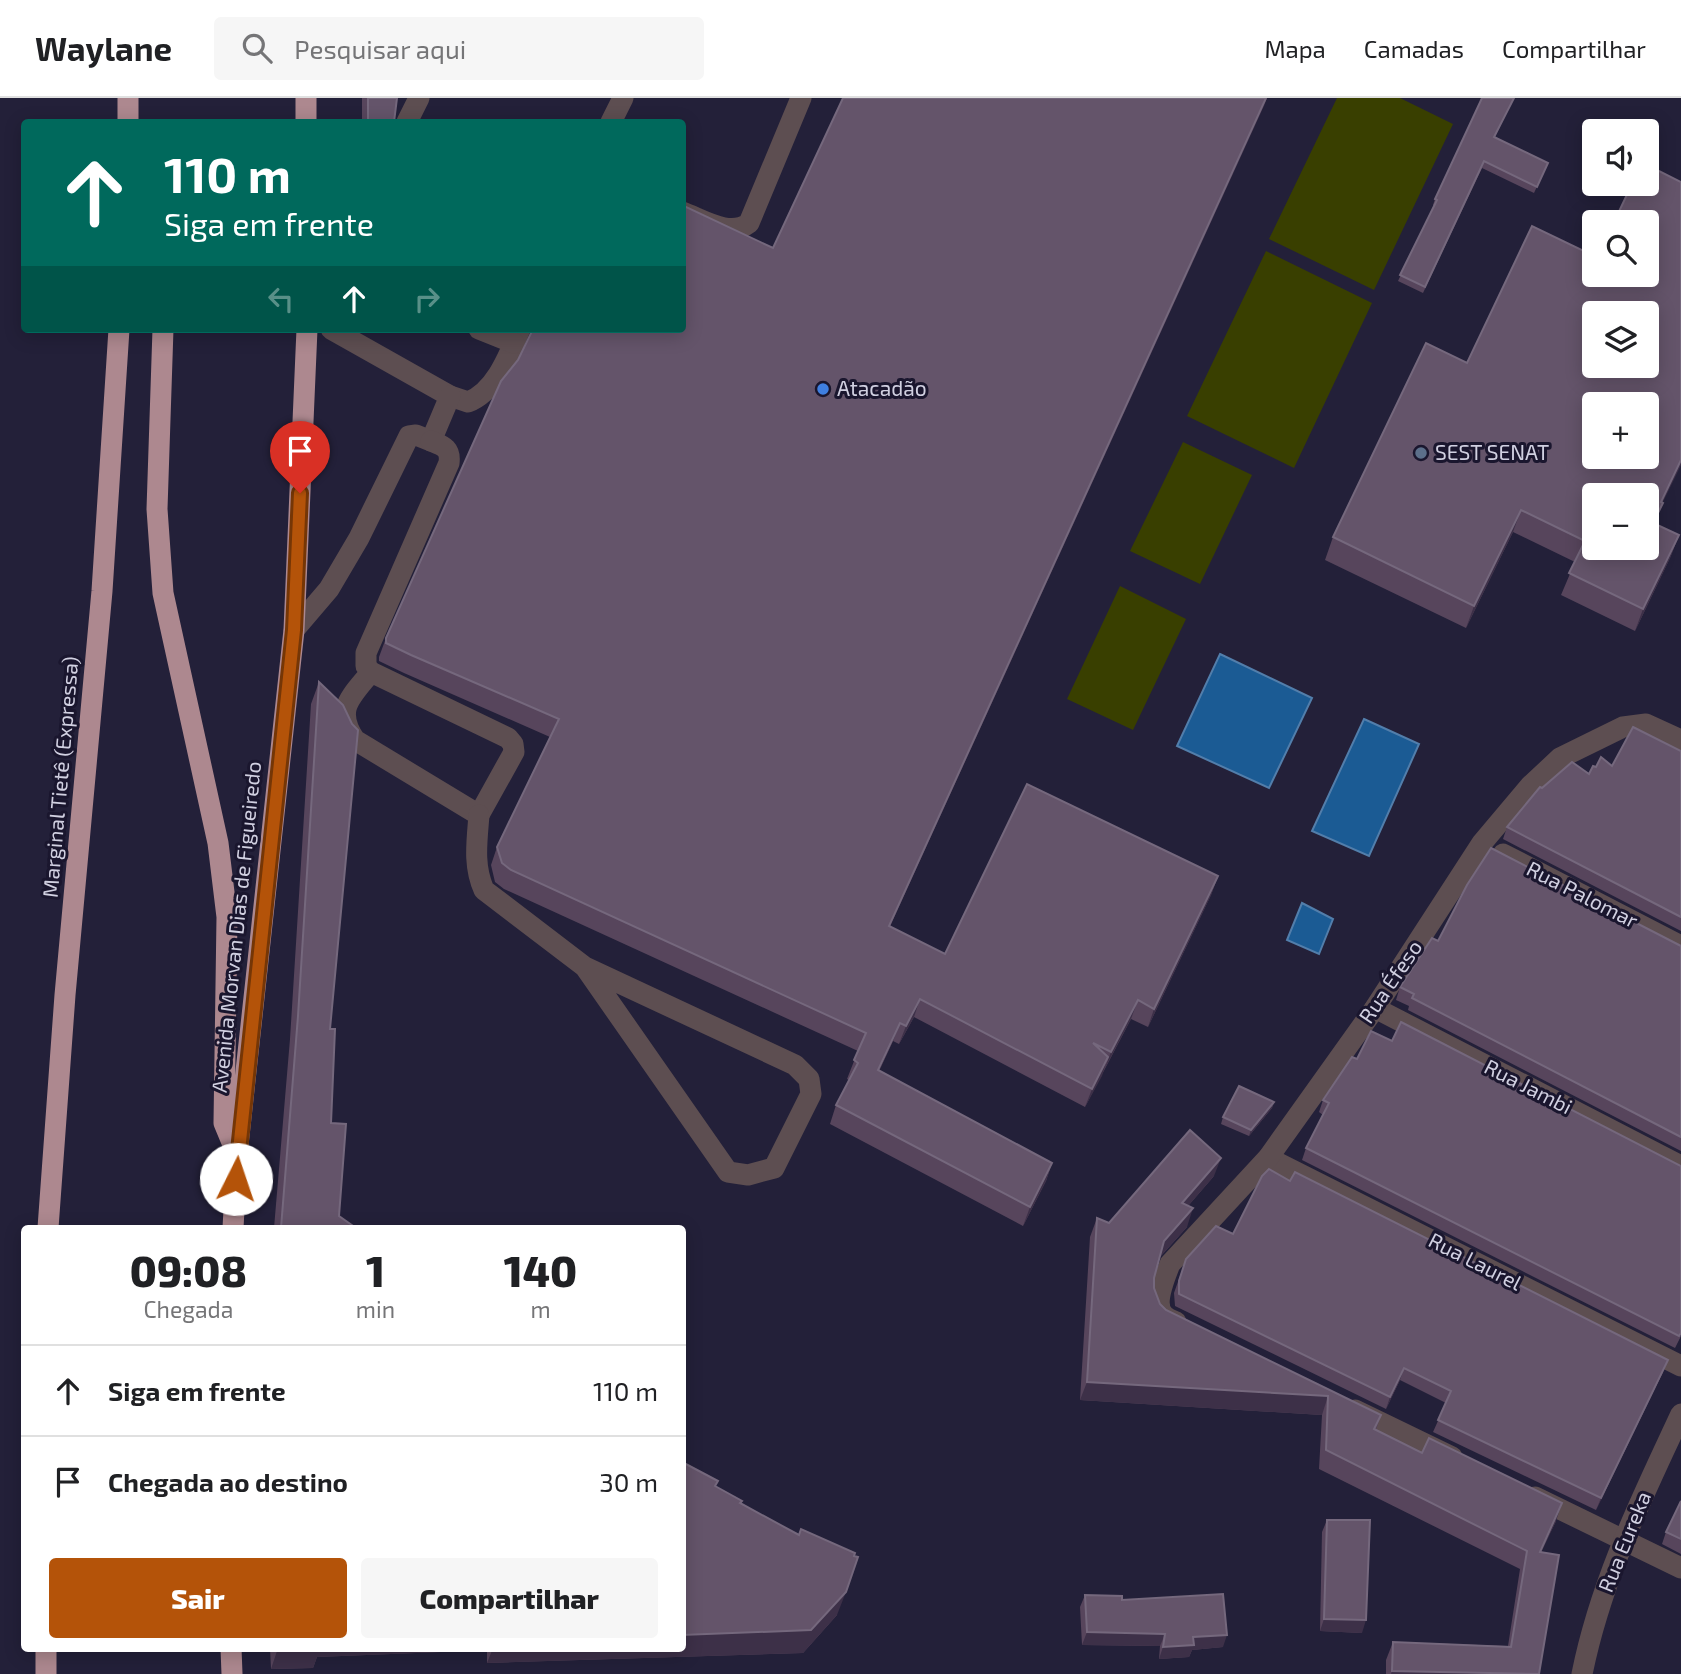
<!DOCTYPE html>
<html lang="pt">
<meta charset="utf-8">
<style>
:root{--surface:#fff;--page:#f6f6f6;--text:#202124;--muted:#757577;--line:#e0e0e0;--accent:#b45309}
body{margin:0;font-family:"Exo 2",sans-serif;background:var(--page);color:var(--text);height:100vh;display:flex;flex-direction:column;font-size:26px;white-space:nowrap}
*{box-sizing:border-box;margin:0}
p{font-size:23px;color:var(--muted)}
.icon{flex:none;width:38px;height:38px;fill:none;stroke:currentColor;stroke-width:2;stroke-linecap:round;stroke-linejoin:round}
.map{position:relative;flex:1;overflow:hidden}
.side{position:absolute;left:21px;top:1127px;width:665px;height:427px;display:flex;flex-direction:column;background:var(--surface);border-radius:7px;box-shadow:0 4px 18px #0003}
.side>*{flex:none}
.top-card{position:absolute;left:21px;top:21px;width:665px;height:214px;border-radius:7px;box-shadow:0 4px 18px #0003;background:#00695c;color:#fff;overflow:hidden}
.controls{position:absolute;left:1582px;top:21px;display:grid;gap:14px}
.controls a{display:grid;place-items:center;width:77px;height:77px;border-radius:7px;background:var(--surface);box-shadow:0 4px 18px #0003;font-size:35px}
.pin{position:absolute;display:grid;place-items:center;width:60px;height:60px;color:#fff;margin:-72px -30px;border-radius:50% 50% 50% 0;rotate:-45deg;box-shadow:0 0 7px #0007}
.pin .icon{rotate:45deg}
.me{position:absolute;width:77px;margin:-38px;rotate:4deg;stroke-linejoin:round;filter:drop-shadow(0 0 5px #0008)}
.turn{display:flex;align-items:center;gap:24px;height:147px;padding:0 28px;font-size:32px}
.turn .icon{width:91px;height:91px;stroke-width:2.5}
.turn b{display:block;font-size:49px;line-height:60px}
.lanes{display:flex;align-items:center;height:66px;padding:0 28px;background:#0003;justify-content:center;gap:35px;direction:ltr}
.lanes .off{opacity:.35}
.eta{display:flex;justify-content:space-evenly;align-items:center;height:119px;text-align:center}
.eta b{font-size:42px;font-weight:800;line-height:49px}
.cta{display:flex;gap:14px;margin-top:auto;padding:14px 28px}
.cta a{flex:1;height:80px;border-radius:7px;background:var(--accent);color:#fff;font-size:28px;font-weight:800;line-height:80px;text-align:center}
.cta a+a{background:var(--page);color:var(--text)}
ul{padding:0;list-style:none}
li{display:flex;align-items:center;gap:21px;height:91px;padding:0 28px;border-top:2px solid var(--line)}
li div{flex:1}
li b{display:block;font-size:26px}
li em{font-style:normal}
header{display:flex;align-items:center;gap:42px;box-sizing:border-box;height:98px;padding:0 35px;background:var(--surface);border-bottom:2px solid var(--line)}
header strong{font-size:33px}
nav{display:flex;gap:38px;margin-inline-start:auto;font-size:24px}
.search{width:490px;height:63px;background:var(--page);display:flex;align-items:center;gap:18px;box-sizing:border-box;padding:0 24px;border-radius:7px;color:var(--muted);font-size:26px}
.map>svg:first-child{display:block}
.green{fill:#393f00}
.water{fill:#1b5b94;stroke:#527eab;stroke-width:2}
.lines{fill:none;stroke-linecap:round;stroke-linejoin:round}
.minor{stroke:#5d4e51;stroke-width:21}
.highway{stroke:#ad888f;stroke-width:21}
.wall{fill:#57455c}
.shaded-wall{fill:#3d3048}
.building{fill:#64546a;stroke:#75687d;stroke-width:2;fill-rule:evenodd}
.route-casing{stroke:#753606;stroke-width:18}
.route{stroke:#b45309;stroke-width:12}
.shop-dot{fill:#3f7fe0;stroke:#1a162e;stroke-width:2.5}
.service-dot{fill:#5c6f8a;stroke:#1a162e;stroke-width:2.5}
.labels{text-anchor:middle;stroke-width:6;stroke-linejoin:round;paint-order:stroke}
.poi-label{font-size:21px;fill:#d1d0e1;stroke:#1a162e;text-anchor:start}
.street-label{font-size:21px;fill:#d1d0e1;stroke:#1a162e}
</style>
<header>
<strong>Waylane</strong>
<div class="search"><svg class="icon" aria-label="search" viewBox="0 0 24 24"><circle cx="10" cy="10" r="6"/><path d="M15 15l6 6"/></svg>Pesquisar aqui</div>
<nav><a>Mapa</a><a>Camadas</a><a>Compartilhar</a></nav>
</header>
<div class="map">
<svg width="1681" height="1576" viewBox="0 0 1681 1576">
<rect width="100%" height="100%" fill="#232039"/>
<g class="green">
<polygon points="1337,0 1400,0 1453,26 1374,192 1269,141"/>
<polygon points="1266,153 1372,205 1294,370 1187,318"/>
<polygon points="1183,344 1252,377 1200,486 1130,453"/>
<polygon points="1120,488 1186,521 1133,632 1067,601"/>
</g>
<g class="water">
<polygon points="1220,556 1312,600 1269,690 1177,648"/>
<polygon points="1364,621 1419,646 1369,758 1312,733"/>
<polygon points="1302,805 1333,821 1319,856 1287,842"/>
</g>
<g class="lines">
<g class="minor">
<polyline points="407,24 419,0"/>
<polyline points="611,24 623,0"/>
<path d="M682 114C702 121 730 140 749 125L801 0"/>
<path d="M331 231 450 298 468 304C496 293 509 257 520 231"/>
<polyline points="479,231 514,245"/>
<polyline points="294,532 329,491 359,440 409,338 416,337 431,343 450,298"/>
<path d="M371 574C351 599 334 611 355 642L479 717 514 654 513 646 508 640 371 574 366 568V555L449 365C451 350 443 348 431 343"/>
<path d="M479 717C477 743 473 768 484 792L585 869 795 967 809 981 811 996 774 1070 748 1077 728 1074 585 869"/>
<polyline points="1503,756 1681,848"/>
<polyline points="1375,910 1681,1068"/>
<polyline points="1268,1060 1681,1268"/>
<path d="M1176 1224C1172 1222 1168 1221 1165 1218 1152 1208 1165 1179 1170 1166L1268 1060 1375 910 1482 745 1530 688 1560 660 1623 629 1646 626 1681 642"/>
<polyline points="1355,1312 1452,1359"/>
<polyline points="1535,1399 1681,1470"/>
<path d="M1582 1576C1601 1482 1641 1402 1681 1316"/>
</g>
<g class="highway">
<polyline points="128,0 128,24"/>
<polyline points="306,0 306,24"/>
<polyline points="163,231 157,411 163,495 218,745 227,819 224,1025 236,1054"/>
<polyline points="48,1130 65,897 102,493 119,231"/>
<polyline points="233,1130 237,1056 294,532 307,231"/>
<polyline points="46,1550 46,1576"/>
<polyline points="231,1550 232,1576"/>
</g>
</g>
<g class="wall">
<polygon points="362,0 397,0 394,24 362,24"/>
<polygon points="843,0 1267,0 890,828 945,856 1218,778 1211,797 1148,929 1131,921 1085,1009 914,919 899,946 893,943 879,973 1052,1065 1046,1083 1023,1128 830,1026 836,1007 849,982 847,981 858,953 504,791 495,784 491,767 497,749 550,639 404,575 379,563 379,559 386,540 532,234 532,231 682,231 773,150"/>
<polygon points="1514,0 1495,39 1548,65 1534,95 1482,70 1423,195 1398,183 1434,108 1433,107 1435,101"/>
<polygon points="1426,245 1661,408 1655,426 1679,437 1670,460 1635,533 1561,497 1575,464 1513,434 1466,530 1325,462 1333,439"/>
<polygon points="319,584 330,931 331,1025 339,1118 356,1130 274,1130 290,941 311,606"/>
<polygon points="1681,653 1681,833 1503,741 1507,729 1542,690 1589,676 1596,669 1612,668"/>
<polygon points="1438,843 1681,848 1681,1053 1408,912 1409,908 1396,902 1400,889"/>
<polygon points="1392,943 1681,1238 1675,1250 1302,1062 1306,1050 1323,1017 1319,1014 1323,1002 1357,961"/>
<polygon points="1274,1004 1272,1010 1249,1038 1221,1026 1223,1019"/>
<polygon points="1214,1078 1188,1108 1187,1129 1160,1159 1154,1180 1154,1190 1160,1206 1166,1212 1381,1317 1376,1332 1556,1423 1541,1454 1539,1576 1386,1576 1386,1562 1393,1544 1508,1548 1520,1471 1319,1371 1322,1317 1080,1302 1090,1139 1097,1120 1109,1125"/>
<polygon points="1290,1083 1663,1274 1596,1412 1433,1334 1446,1305 1400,1282 1386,1311 1175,1208 1174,1195 1186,1161 1233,1136"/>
<polygon points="716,1388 741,1405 837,1517 803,1555 487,1565 487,1550 682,1550"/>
<polygon points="1681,1403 1681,1456 1662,1446 1666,1434"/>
<polygon points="1327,1422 1362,1535 1320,1533 1322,1434"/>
<polygon points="1085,1497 1122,1502 1223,1549 1192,1552 1189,1559 1159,1561 1160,1548 1082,1547 1080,1509"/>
<polygon points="270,1550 452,1550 441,1554 317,1559 313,1570 271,1571"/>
</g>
<g class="shaded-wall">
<polygon points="1266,0 1267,0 1264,8 882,846 889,828"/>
<polygon points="1681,362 1681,367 1661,408 1655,427 1647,443 1661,404"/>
<polygon points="1521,412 1513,434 1466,530 1474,508"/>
<polygon points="1679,437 1670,460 1635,533 1643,511"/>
<polygon points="1218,778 1211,797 1148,929 1154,911"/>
<polygon points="920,901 914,919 899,946 906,928"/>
<polygon points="1138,902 1131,921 1104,972 1111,954"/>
<polygon points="900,925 893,943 871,991 878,972"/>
<polygon points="1108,959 1102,978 1085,1009 1092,991"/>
<polygon points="1274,1004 1272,1010 1249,1038 1251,1032"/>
<polygon points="1221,1060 1214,1078 1175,1123 1182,1105"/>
<polygon points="1052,1065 1046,1083 1023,1128 1030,1109"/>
<polygon points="1193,1110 1187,1129 1158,1161 1164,1143"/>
<polygon points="1668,1262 1663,1274 1596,1412 1601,1400"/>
<polygon points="1404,1270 1400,1282 1386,1311 1390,1299"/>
<polygon points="1087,1284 1328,1298 1322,1317 1080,1302"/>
<polygon points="1562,1405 1556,1423 1533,1472 1540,1454"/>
<polygon points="846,1494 837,1517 803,1555 487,1565 493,1550 682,1550 682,1537"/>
<polygon points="1324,1521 1366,1522 1362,1535 1320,1533"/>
<polygon points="1087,1534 1165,1536 1160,1548 1082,1547"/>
<polygon points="1227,1537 1223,1549 1192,1552 1189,1559 1159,1561 1163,1549 1193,1539"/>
<polygon points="278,1550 452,1550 441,1554 317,1559 313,1570 271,1571"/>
<polygon points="1392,1573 1504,1576 1391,1576"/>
</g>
<g class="building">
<polygon points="368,0 397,0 394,24 368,24"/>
<polygon points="843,0 1266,0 889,828 945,856 1027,686 1218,778 1154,911 1138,902 1111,954 1093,945 1108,959 1092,991 920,901 906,928 900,925 878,972 1052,1065 1030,1109 836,1007 858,965 854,962 866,935 511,772 502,765 497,749 559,621 411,557 386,545 386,540 501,283 518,262 533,231 682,231 682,107 773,150"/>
<polygon points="1482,0 1514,0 1494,39 1548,65 1537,89 1484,63 1425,189 1400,177 1437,102 1435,101"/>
<path d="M1647 67 1681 84V362L1661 404 1663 405 1653 425 1679 437 1643 511 1569 475 1585 443 1521 412 1474 508 1333 439 1426 245 1467 265 1532 128 1594 158V177H1647V124H1614L1632 86H1647ZM1594 215H1647V268H1594ZM1594 306H1647V359H1594ZM1594 397H1647V450H1594Z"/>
<polygon points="319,584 343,607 352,626 358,632 330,931 335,931 331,1025 346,1026 339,1118 356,1130 281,1130 298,918"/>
<polygon points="1633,629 1681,653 1681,819 1507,729 1540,689 1542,690 1572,664 1589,676 1593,668 1596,669 1601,659 1612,668"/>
<polygon points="1491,750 1681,848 1681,1039 1412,900 1414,896 1400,889 1432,840 1438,843 1467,787"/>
<polygon points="1401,924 1681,1068 1681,1235 1679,1238 1306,1050 1329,1005 1323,1002 1352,959 1357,961 1371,933 1392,943"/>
<polygon points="1239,988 1274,1004 1251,1032 1223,1019"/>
<polygon points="1190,1032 1221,1060 1182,1105 1193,1110 1164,1143 1154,1180 1154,1190 1160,1206 1166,1212 1381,1317 1374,1331 1422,1355 1429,1340 1562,1405 1540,1454 1559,1457 1539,1576 1392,1573 1393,1544 1511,1549 1527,1453 1326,1352 1328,1298 1087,1284 1097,1120 1109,1125"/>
<polygon points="1269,1071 1290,1083 1295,1074 1668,1262 1601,1400 1438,1322 1451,1293 1404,1270 1390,1299 1179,1196 1179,1183 1186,1161 1216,1128 1233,1136 1262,1078"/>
<polygon points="682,1364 718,1383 715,1388 742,1403 740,1405 799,1437 801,1431 855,1455 854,1458 858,1459 846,1494 811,1532 682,1537"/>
<polygon points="1681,1403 1681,1441 1666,1434"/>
<polygon points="1327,1422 1370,1422 1366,1522 1324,1521"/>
<polygon points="1223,1496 1227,1537 1193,1539 1194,1547 1163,1549 1165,1536 1087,1534 1085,1497 1122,1498 1122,1502"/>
</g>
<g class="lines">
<g class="route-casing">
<polyline id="route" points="236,1081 294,532 300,395"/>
</g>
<use href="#route" class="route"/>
</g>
<circle class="shop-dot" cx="823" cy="291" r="7"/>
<circle class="service-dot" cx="1421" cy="355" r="7"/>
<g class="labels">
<g class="poi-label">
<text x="837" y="298">Atacadão</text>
<text x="1435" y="362">SEST SENAT</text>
</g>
<g class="street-label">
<text transform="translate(61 679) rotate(-85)" y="7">Marginal Tietê (Expressa)</text>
<text transform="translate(1582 797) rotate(27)" y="7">Rua Palomar</text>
<text transform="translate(237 829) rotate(-84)" y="7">Avenida Morvan Dias de Figueiredo</text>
<text transform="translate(1391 884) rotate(-56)" y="7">Rua Éfeso</text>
<text transform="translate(1528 989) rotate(27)" y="7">Rua Jambi</text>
<text transform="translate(1475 1164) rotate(27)" y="7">Rua Laurel</text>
<text transform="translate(1625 1444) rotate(-68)" y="7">Rua Eureka</text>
</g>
</g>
</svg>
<div class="controls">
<a><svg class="icon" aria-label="sound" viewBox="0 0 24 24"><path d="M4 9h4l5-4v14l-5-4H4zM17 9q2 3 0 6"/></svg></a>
<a><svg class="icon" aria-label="search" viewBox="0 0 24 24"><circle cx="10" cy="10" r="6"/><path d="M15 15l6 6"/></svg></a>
<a><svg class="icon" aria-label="layers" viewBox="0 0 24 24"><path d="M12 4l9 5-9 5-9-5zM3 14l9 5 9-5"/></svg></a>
<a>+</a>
<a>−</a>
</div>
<div class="pin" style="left:300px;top:395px;background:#d93025"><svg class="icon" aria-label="arrive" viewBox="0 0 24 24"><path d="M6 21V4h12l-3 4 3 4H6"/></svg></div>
<svg class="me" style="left:236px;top:1081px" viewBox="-20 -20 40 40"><circle r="19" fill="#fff"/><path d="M0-13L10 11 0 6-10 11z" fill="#b45309"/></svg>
<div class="top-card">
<div class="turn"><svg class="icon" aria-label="ahead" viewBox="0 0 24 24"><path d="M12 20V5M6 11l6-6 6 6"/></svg><div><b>110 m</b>Siga em frente</div></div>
<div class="lanes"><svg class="icon off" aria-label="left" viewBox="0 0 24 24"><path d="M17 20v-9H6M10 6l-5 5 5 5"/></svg><svg class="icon" aria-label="ahead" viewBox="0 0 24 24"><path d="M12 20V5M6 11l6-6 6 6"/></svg><svg class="icon off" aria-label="right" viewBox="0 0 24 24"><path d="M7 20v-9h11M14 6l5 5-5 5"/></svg></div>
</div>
<section class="side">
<div class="eta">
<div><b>09:08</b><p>Chegada</p></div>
<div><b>1</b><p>min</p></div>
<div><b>140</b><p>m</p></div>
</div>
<ul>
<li><svg class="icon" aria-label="ahead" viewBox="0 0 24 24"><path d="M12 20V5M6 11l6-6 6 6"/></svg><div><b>Siga em frente</b></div><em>110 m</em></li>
<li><svg class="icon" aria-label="arrive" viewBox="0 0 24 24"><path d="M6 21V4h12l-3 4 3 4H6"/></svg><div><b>Chegada ao destino</b></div><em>30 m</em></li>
</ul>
<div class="cta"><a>Sair</a><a>Compartilhar</a></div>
</section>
</div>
